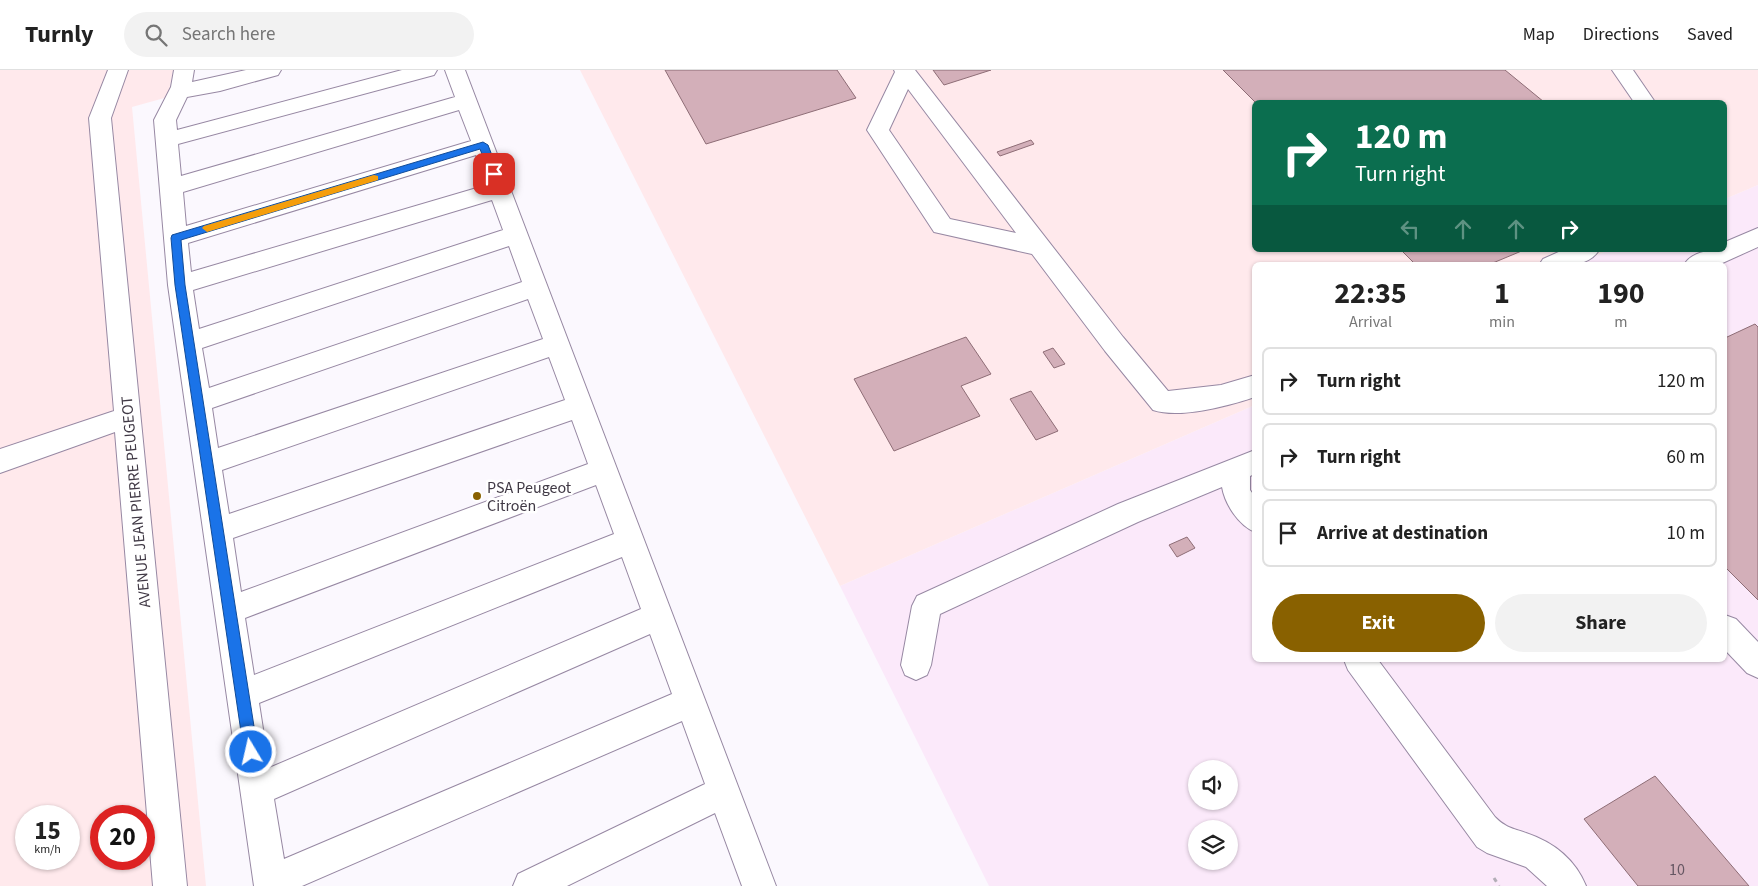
<!DOCTYPE html>
<meta charset="utf-8">
<style>
:root{--surface:#fff;--page:#f2f2f2;--text:#222;--muted:#767676;--line:#e0e0e0;--accent:#896100}
body{margin:0;font-family:"Source Sans 3",sans-serif;background:var(--page);color:var(--text);height:100vh;display:flex;flex-direction:column;font-size:19px;white-space:nowrap}
*{box-sizing:border-box;margin:0}
p{font-size:16px;color:var(--muted)}
.icon{flex:none;width:28px;height:28px;fill:none;stroke:currentColor;stroke-width:2;stroke-linecap:round;stroke-linejoin:round}
.map{position:relative;flex:1;overflow:hidden}
.sheet{position:absolute;left:1252px;top:192px;width:475px;height:400px;display:flex;flex-direction:column;background:var(--surface);border-radius:8px;box-shadow:0 1px 4px #0004}
.sheet>*{flex:none}
.hud{position:absolute;left:1252px;top:30px;width:475px;height:152px;border-radius:8px;box-shadow:0 1px 4px #0004;background:#0b6e4f;color:#fff;overflow:hidden}
.controls{position:absolute;left:1188px;top:690px;display:grid;gap:10px}
.controls a{display:grid;place-items:center;width:50px;height:50px;border-radius:50%;background:var(--surface);box-shadow:0 1px 4px #0004;font-size:25px}
.speed{position:absolute;left:15px;top:735px;display:flex;gap:10px;font-size:25px;font-weight:700;text-align:center}
.speed>*{display:grid;place-content:center;width:65px;height:65px;border-radius:50%;background:var(--surface);box-shadow:0 1px 4px #0004;line-height:1}
.speed small{font-size:12px;font-weight:400}
.speed .limit{border:8px solid #d22;background:#fff;color:#111}
.pin{position:absolute;display:grid;place-items:center;width:42px;height:42px;color:#fff;margin:-21px;border-radius:10px;box-shadow:0 2px 8px #0006}
.me{position:absolute;width:55px;margin:-28px;rotate:351deg;stroke-linejoin:round;filter:drop-shadow(0 0 4px #0008)}
.turn{display:flex;align-items:center;gap:18px;height:105px;padding:0 20px;font-size:22px}
.turn .icon{width:65px;height:65px;stroke-width:2.5}
.turn b{display:block;font-size:35px;line-height:42px}
.lanes{display:flex;align-items:center;height:48px;padding:0 20px;background:#0003;justify-content:center;gap:25px;direction:ltr}
.lanes .off{opacity:.35}
.eta{display:flex;justify-content:space-evenly;align-items:center;height:85px;text-align:center}
.eta b{font-size:30px;font-weight:700;line-height:35px}
.button{display:flex;gap:10px;margin-top:auto;padding:10px 20px}
.button a{flex:1;height:58px;border-radius:30px;background:var(--accent);color:#fff;font-size:20px;font-weight:700;line-height:58px;text-align:center}
.button a+a{background:var(--page);color:var(--text)}
ul{padding:0;list-style:none}
li{display:flex;align-items:center;gap:15px;height:68px;margin:0 10px 8px;padding:0 10px;border:2px solid var(--line);border-radius:8px}
li div{flex:1}
li b{display:block;font-size:19px}
li em{font-style:normal}
header{display:flex;align-items:center;gap:30px;box-sizing:border-box;height:70px;padding:0 25px;background:var(--surface);border-bottom:1px solid var(--line)}
header strong{font-size:24px}
nav{display:flex;gap:28px;margin-inline-start:auto;font-size:18px}
.search{width:350px;height:45px;background:var(--page);display:flex;align-items:center;gap:12px;box-sizing:border-box;padding:0 18px;border-radius:28px;color:var(--muted);font-size:19px}
.map>svg:first-child{display:block}
.commercial{fill:#fbe9fa;fill-rule:evenodd}
.industrial{fill:#ffe9ec;fill-rule:evenodd}
.building{fill:#d3afb9;stroke:#8e6d76}
.lines{fill:none;stroke-linecap:round;stroke-linejoin:round}
.minor-casing{stroke:#9788a3;stroke-width:2}
.path{stroke:#b3aeb7;stroke-width:3;stroke-dasharray:4.5 4.5;stroke-linecap:butt}
.minor{fill:#fff;fill-rule:evenodd}
.route{fill:#1a73e8;stroke:#114b97}
.slow{fill:#f59e0b}
.poi-dot{fill:#896100;stroke:#fff;stroke-width:2}
.labels{text-anchor:middle;stroke-width:5;stroke-linejoin:round;paint-order:stroke}
.poi-label{font-size:16px;fill:#403945;stroke:#fff;text-anchor:start}
.street-label{font-size:16px;fill:#403945;stroke:#fff}
.near-number-label{font-size:16px;fill:#655662}
</style>
<header>
<strong>Turnly</strong>
<div class="search"><svg class="icon" aria-label="search" viewBox="0 0 24 24"><circle cx="10" cy="10" r="6"/><path d="M15 15l6 6"/></svg>Search here</div>
<nav><a>Map</a><a>Directions</a><a>Saved</a></nav>
</header>
<div class="map">
<svg width="1758" height="816" viewBox="0 0 1758 816">
<rect width="100%" height="100%" fill="#fbf8fe"/>
<path class="commercial" d="M1758 115V816H989L840 516 1255 335V590H1725V195H1574L1609 180H1725V129ZM1196 699H1229V731H1196ZM1196 759H1229V791H1196Z"/>
<g class="industrial">
<path d="M0 0H173L168 27 132 37 206 816H0ZM26 746H69V789H26ZM101 746H144V789H101Z"/>
<polygon points="580,0 1758,0 1758,115 1725,129 1725,32 1255,32 1255,180 1609,180 1574,195 1255,195 1255,335 840,516"/>
</g>
<g class="building">
<polygon points="665,0 837,0 856,28 706,74"/>
<polygon points="933,0 991,0 944,15"/>
<polygon points="1223,0 1505,0 1544,32 1255,32"/>
<polygon points="1031,70 1034,74 1000,86 997,82"/>
<polygon points="1401,180 1524,180 1488,195 1416,195"/>
<polygon points="1755,254 1758,257 1758,530 1725,497 1725,268"/>
<polygon points="966,267 991,304 961,316 980,346 894,381 854,309"/>
<polygon points="1053,278 1065,294 1054,298 1043,282"/>
<polygon points="1031,321 1058,361 1036,370 1010,329"/>
<polygon points="1187,467 1195,478 1177,487 1169,475"/>
<polygon points="1655,706 1749,816 1638,816 1584,749"/>
</g>
<g class="lines">
<g class="minor-casing">
<g id="minor">
<polygon points="108,0 128,0 111,48 187,816 153,816 115,362 0,403 0,379 114,341 89,48"/>
<path d="M174 0H194L192 12 246 0H281L278 5 220 21 187 27 176 50 177 60 402 0H437L434 5 178 74 181 106 455 27 445 0H465L776 816H742L715 743 567 816H513L518 804 705 714 682 651 302 816H254L168 215 154 50 171 17ZM459 40 471 71 186 156 183 122ZM476 85 487 115 191 202 188 173ZM492 130 503 160 199 259 193 220ZM509 176 522 212 209 318 202 278ZM528 229 543 269 218 378 212 338ZM549 287 565 330 229 444 222 400ZM572 350 588 394 241 522 233 468ZM596 415 614 464 254 605 245 548ZM622 487 641 539 269 698 259 633ZM650 564 672 624 284 789 274 729Z"/>
<path d="M894 0H915L1123 267 1168 321 1221 315 1255 305V327C1228 336 1180 349 1153 340L1105 281 1032 184 934 162 867 60 895 2ZM908 19 1016 163 950 149 889 60Z"/>
<polygon points="1612,0 1633,0 1655,32 1634,32"/>
<path d="M1758 158V177L1718 195H1684C1692 181 1710 180 1725 180V172Z"/>
<path d="M1563 180H1599C1588 199 1558 195 1539 195L1543 189Z"/>
<path d="M1255 380V404L1250 406V420L1255 427V462C1238 455 1225 434 1222 417L1138 452 940 544 931 595 927 605 916 610 905 605 901 595 912 536 917 526 1118 434Z"/>
<polygon points="1725,545 1736,549 1758,572 1758,608 1747,603 1725,580"/>
<path d="M1344 590H1378L1495 747C1506 758 1512 758 1526 763 1553 772 1575 789 1586 816H1547L1526 797 1487 783 1477 777 1348 600Z"/>
</g>
</g>
<polyline class="path" points="1494,808 1499,816"/>
<use href="#minor" class="minor"/>
</g>
<polygon class="route" points="483,72 488,75 499,104 498,107 491,107 480,79 181,170 185,215 258,682 256,687 251,689 246,687 244,682 175,215 171,168 172,165"/>
<polygon class="slow" points="374,105 378,106 378,110 207,162 202,158 204,156"/>
<circle class="poi-dot" cx="477" cy="426" r="5"/>
<g class="labels">
<g class="poi-label">
<text x="487" y="423">PSA Peugeot<tspan x="487" dy="18">Citroën</tspan></text>
</g>
<g class="street-label">
<text transform="translate(135 432) rotate(-95)" y="6">AVENUE JEAN PIERRE PEUGEOT</text>
</g>
<g class="near-number-label">
<text x="1677" y="805">10</text>
</g>
</g>
</svg>
<div class="controls">
<a><svg class="icon" aria-label="sound" viewBox="0 0 24 24"><path d="M4 9h4l5-4v14l-5-4H4zM17 9q2 3 0 6"/></svg></a>
<a><svg class="icon" aria-label="layers" viewBox="0 0 24 24"><path d="M12 4l9 5-9 5-9-5zM3 14l9 5 9-5"/></svg></a>
</div>
<div class="speed"><div>15<small>km/h</small></div><div class="limit">20</div></div>
<div class="pin" style="left:494px;top:104px;background:#d93025"><svg class="icon" aria-label="arrive" viewBox="0 0 24 24"><path d="M6 21V4h12l-3 4 3 4H6"/></svg></div>
<svg class="me" style="left:251px;top:682px" viewBox="-20 -20 40 40"><circle r="17" fill="#1a73e8" stroke="#fff" stroke-width="3"/><path d="M0-11L8 9 0 5-8 9z" fill="#fff"/></svg>
<div class="hud">
<div class="turn"><svg class="icon" aria-label="right" viewBox="0 0 24 24"><path d="M7 20v-9h11M14 6l5 5-5 5"/></svg><div><b>120 m</b>Turn right</div></div>
<div class="lanes"><svg class="icon off" aria-label="left" viewBox="0 0 24 24"><path d="M17 20v-9H6M10 6l-5 5 5 5"/></svg><svg class="icon off" aria-label="ahead" viewBox="0 0 24 24"><path d="M12 20V5M6 11l6-6 6 6"/></svg><svg class="icon off" aria-label="ahead" viewBox="0 0 24 24"><path d="M12 20V5M6 11l6-6 6 6"/></svg><svg class="icon" aria-label="right" viewBox="0 0 24 24"><path d="M7 20v-9h11M14 6l5 5-5 5"/></svg></div>
</div>
<section class="sheet">
<div class="eta">
<div><b>22:35</b><p>Arrival</p></div>
<div><b>1</b><p>min</p></div>
<div><b>190</b><p>m</p></div>
</div>
<ul>
<li><svg class="icon" aria-label="right" viewBox="0 0 24 24"><path d="M7 20v-9h11M14 6l5 5-5 5"/></svg><div><b>Turn right</b></div><em>120 m</em></li>
<li><svg class="icon" aria-label="right" viewBox="0 0 24 24"><path d="M7 20v-9h11M14 6l5 5-5 5"/></svg><div><b>Turn right</b></div><em>60 m</em></li>
<li><svg class="icon" aria-label="arrive" viewBox="0 0 24 24"><path d="M6 21V4h12l-3 4 3 4H6"/></svg><div><b>Arrive at destination</b></div><em>10 m</em></li>
</ul>
<div class="button"><a>Exit</a><a>Share</a></div>
</section>
</div>
